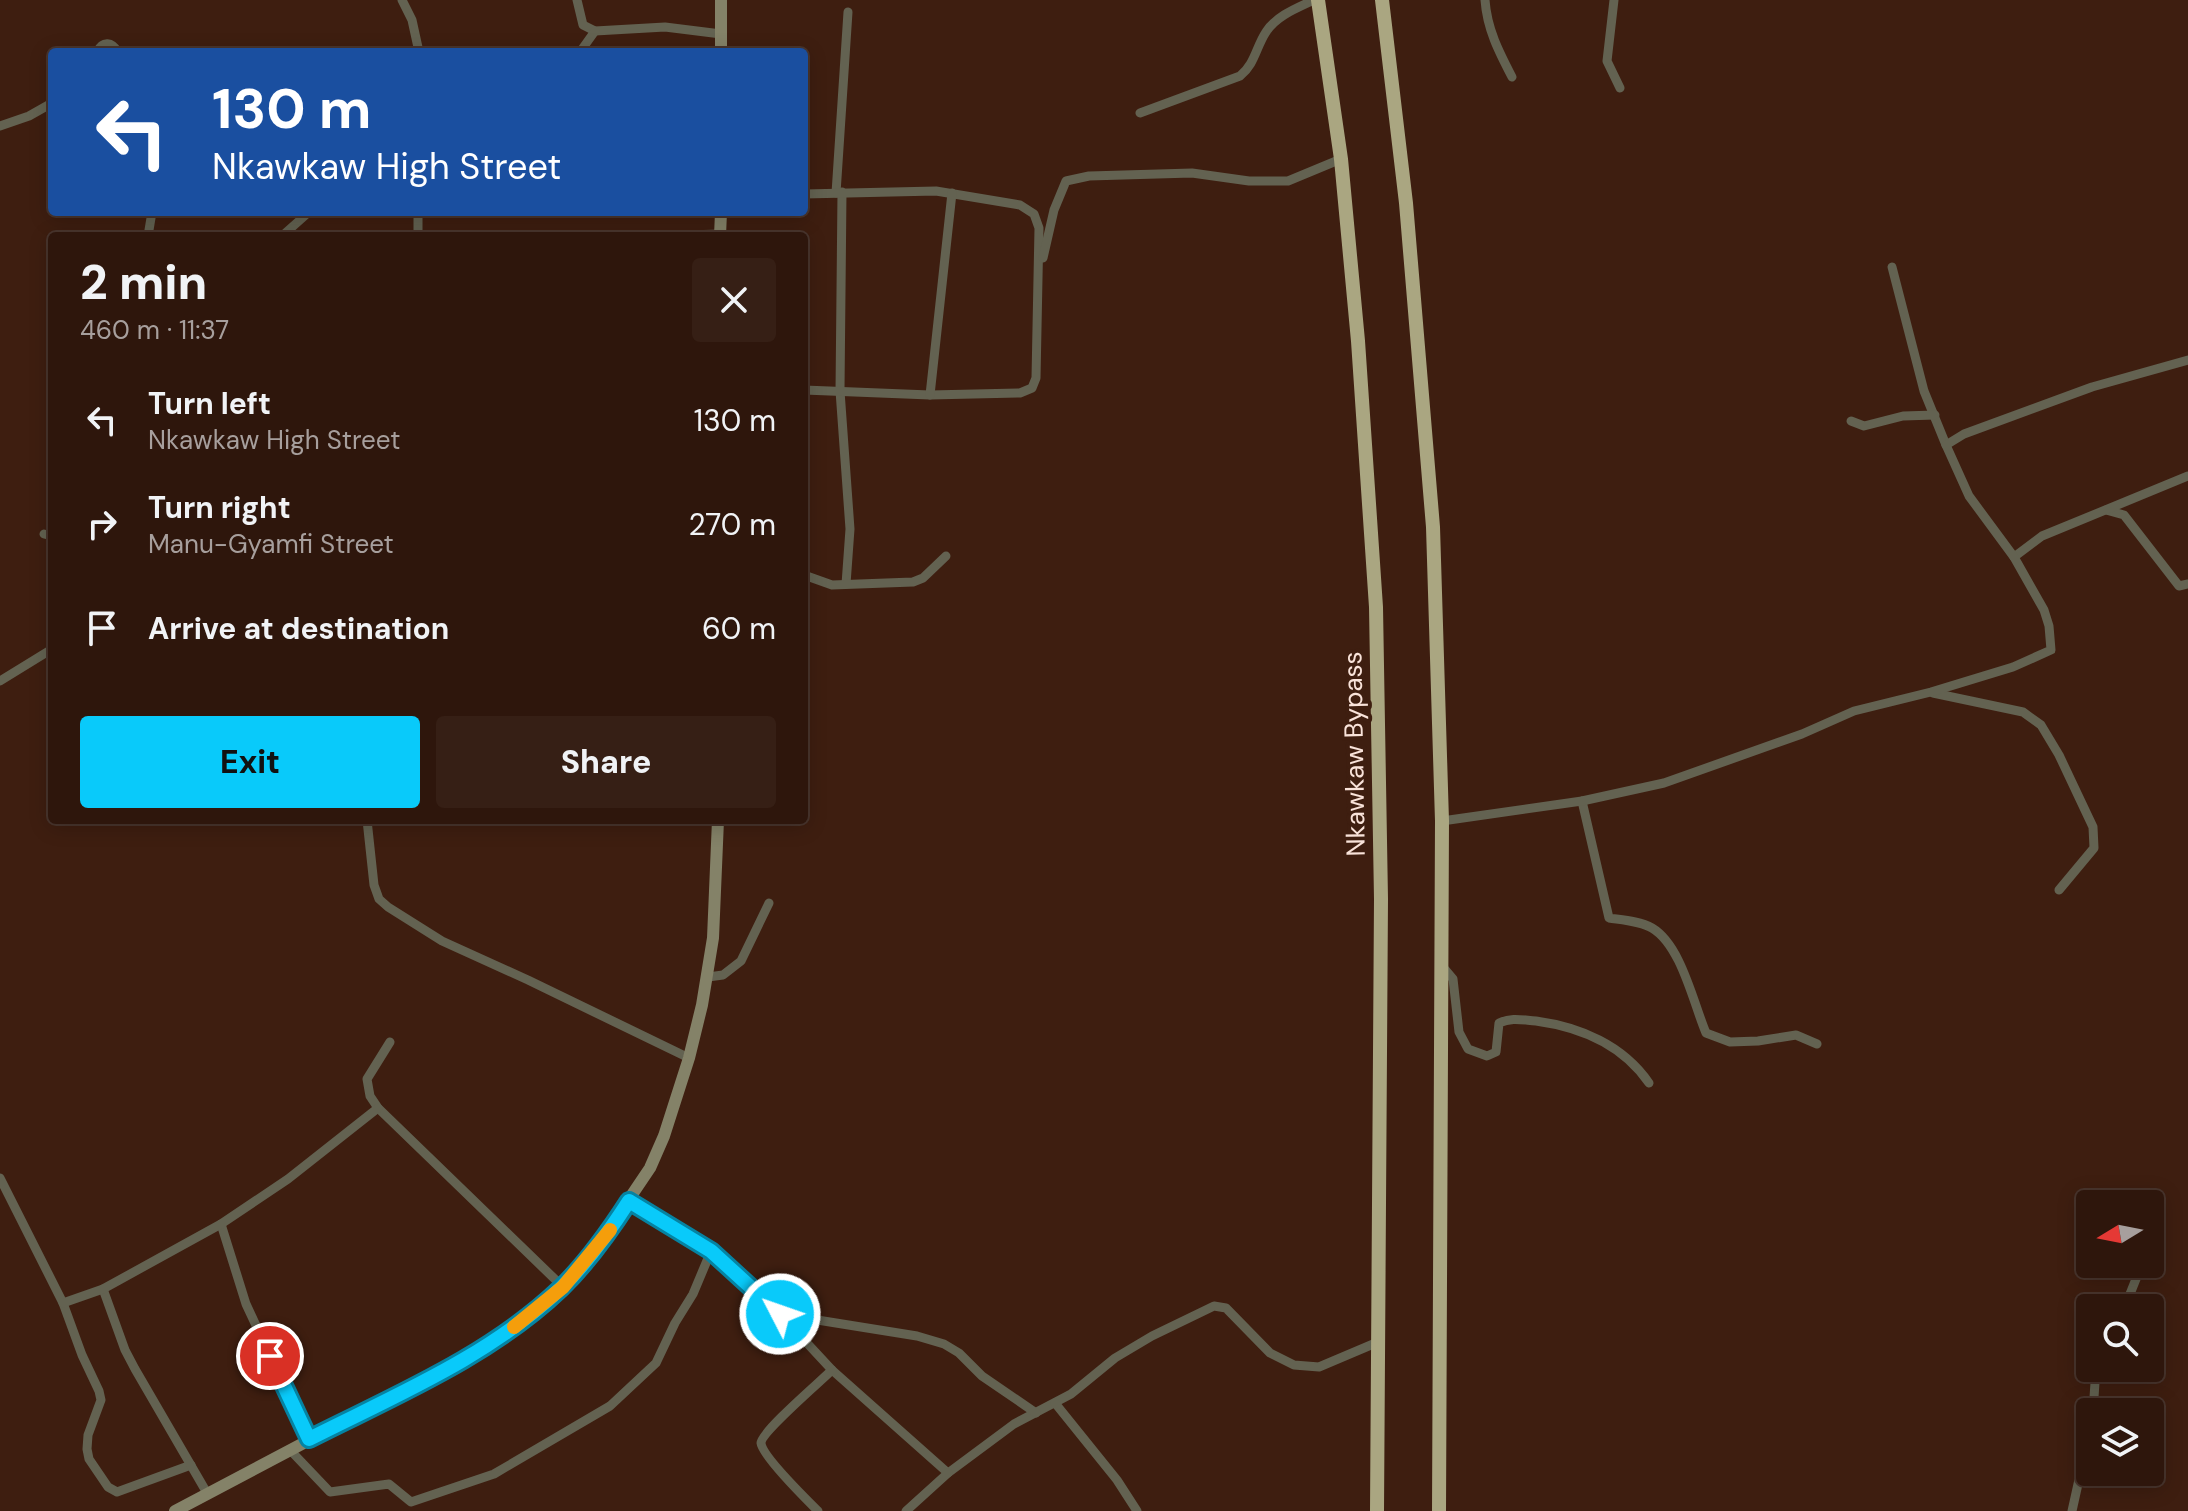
<!DOCTYPE html>
<meta charset="utf-8">
<style>
:root{--surface:#2e160c;--page:#361f15;--text:#f1f3f6;--muted:#a79f9d;--line:#49352d;--accent:#09cafa}
body{margin:0;font-family:"DM Sans",sans-serif;background:var(--page);color:var(--text);height:100vh;display:flex;flex-direction:column;font-size:30px;white-space:nowrap}
*{box-sizing:border-box;margin:0}
p{font-size:26px;color:var(--muted)}
.icon{flex:none;width:44px;height:44px;fill:none;stroke:currentColor;stroke-width:2;stroke-linecap:round;stroke-linejoin:round}
.map{position:relative;flex:1;overflow:hidden}
.panel{position:absolute;left:48px;top:232px;width:760px;height:592px;display:flex;flex-direction:column;background:var(--surface);border-radius:8px;box-shadow:0 4px 20px #0003,0 0 0 2px var(--line)}
.panel>*{flex:none}
.guide{position:absolute;left:48px;top:48px;width:760px;height:168px;border-radius:8px;box-shadow:0 4px 20px #0003,0 0 0 2px var(--line);background:#1a4fa0;color:#fff;overflow:hidden}
.needle{width:52px;rotate:260deg}
.controls{position:absolute;left:2076px;top:1190px;display:grid;gap:16px}
.controls a{display:grid;place-items:center;width:88px;height:88px;border-radius:8px;background:var(--surface);box-shadow:0 4px 20px #0003,0 0 0 2px var(--line);font-size:40px}
.pin{position:absolute;display:grid;place-items:center;width:68px;height:68px;color:#fff;margin:-34px;border:4px solid #fff;border-radius:50%;box-shadow:0 2px 8px #0007}
.me{position:absolute;width:88px;margin:-44px;rotate:311deg;stroke-linejoin:round;filter:drop-shadow(0 0 6px #0008)}
.turn{display:flex;align-items:center;gap:28px;height:168px;padding:0 32px;font-size:36px}
.turn .icon{width:104px;height:104px;stroke-width:2.5}
.turn b{display:block;font-size:56px;line-height:68px}
.round{display:grid;place-items:center;flex:none;width:84px;height:84px;border-radius:8px;background:var(--page)}
.overview{display:flex;align-items:center;justify-content:space-between;height:136px;padding:0 32px}
h1{font-size:48px;font-weight:800;line-height:60px}
.cta{display:flex;gap:16px;margin-top:auto;padding:16px 32px}
.cta a{flex:1;height:92px;border-radius:8px;background:var(--accent);color:#111;font-size:32px;font-weight:800;line-height:92px;text-align:center}
.cta a+a{background:var(--page);color:var(--text)}
ul{padding:0;list-style:none}
li{display:flex;align-items:center;gap:24px;height:104px;padding:0 32px}
li div{flex:1}
li b{display:block;font-size:30px}
li em{font-style:normal}
.map>svg:first-child{display:block}
.lines{fill:none;stroke-linecap:round;stroke-linejoin:round}
.minor{stroke:#636251;stroke-width:9}
.secondary{stroke:#848268;stroke-width:12}
.trunk{stroke:#aaa681;stroke-width:14}
.route-casing{stroke:#0683a2;stroke-width:20}
.route{stroke:#09cafa;stroke-width:14}
.slow{stroke:#f59e0b;stroke-width:14}
.labels{text-anchor:middle;stroke-width:8;stroke-linejoin:round;paint-order:stroke}
.street-label{font-size:26px;fill:#f9e3da;stroke:#3e1e10}
</style>
<div class="map">
<svg width="2188" height="1511" viewBox="0 0 2188 1511">
<rect width="100%" height="100%" fill="#3e1e10"/>
<g class="lines">
<g class="minor">
<polyline points="402,0 412,20 419,52"/>
<polyline points="577,0 583,25 595,31 665,27 721,34"/>
<path d="M1485 0C1487 29 1499 52 1512 77"/>
<polyline points="1614,0 1607,61 1620,88"/>
<path d="M97 52C103 40 112 42 118 52"/>
<polyline points="580,52 595,31"/>
<path d="M1140 113 1240 76C1255 64 1256 47 1266 32 1276 16 1297 8 1314 0"/>
<polyline points="0,126 29,116 52,103"/>
<polyline points="842,192 840,391 850,529 846,584"/>
<polyline points="836,193 848,12"/>
<polyline points="804,194 936,191 1020,205 1034,214 1039,228 1036,378 1032,388 1020,393 930,395 804,390"/>
<polyline points="148,236 152,212"/>
<polyline points="282,236 309,212"/>
<polyline points="418,236 418,212"/>
<polyline points="655,236 720,234"/>
<polyline points="1043,258 1054,210 1066,181 1089,176 1192,173 1249,181 1288,181 1341,159"/>
<polyline points="1892,267 1924,391 1946,445"/>
<polyline points="930,395 952,193"/>
<polyline points="1851,421 1864,426 1903,416 1935,415"/>
<polyline points="2106,510 2124,515 2179,586 2188,584"/>
<polyline points="44,534 52,536"/>
<polyline points="2014,557 2042,536 2188,476"/>
<polyline points="804,575 832,585 913,582 923,578 946,556"/>
<polyline points="0,681 52,649"/>
<polyline points="1933,693 2023,712 2041,725 2059,755 2093,827 2094,848 2059,890"/>
<path d="M1582 801 1609 918C1623 920 1640 921 1652 928 1681 945 1693 1002 1706 1033L1730 1042 1758 1041 1796 1035 1817 1044"/>
<polyline points="367,820 374,885 379,899 388,907 442,941 528,980 689,1058"/>
<polyline points="1442,821 1582,801 1664,783 1802,734 1854,711 1931,692 2013,667 2051,650 2049,626 2044,610 2014,557 1969,496 1946,445 1964,434 2092,387 2188,360"/>
<path d="M1442 966 1453 979 1459 1032 1468 1049 1487 1056 1496 1052 1499 1023C1512 1017 1522 1020 1536 1021 1580 1027 1623 1045 1649 1083"/>
<polyline points="708,977 723,975 741,961 769,903"/>
<polyline points="390,1042 367,1079 370,1096 378,1108 563,1287"/>
<polyline points="0,1178 63,1303 82,1355 99,1391 101,1400 88,1435 87,1449 89,1459 108,1487 117,1492 191,1465"/>
<polyline points="629,1201 711,1251 780,1314 832,1370 948,1473 1014,1424 1071,1394 1115,1358 1152,1336 1214,1306 1226,1308 1270,1353 1294,1365 1319,1367 1378,1342"/>
<polyline points="221,1224 246,1304 309,1439"/>
<polyline points="103,1289 125,1350 135,1369 207,1493"/>
<polyline points="63,1303 103,1289 221,1224 288,1179 378,1108"/>
<polyline points="2122,1308 2126,1304 2142,1264"/>
<polyline points="780,1314 917,1336 944,1344 959,1353 982,1376 1036,1413"/>
<polyline points="1055,1403 1117,1480 1137,1511"/>
<polyline points="2093,1412 2096,1368"/>
<polyline points="291,1451 330,1492 389,1484 411,1502 494,1474 610,1406 656,1363 675,1323 693,1294 711,1251"/>
<path d="M818 1511C807 1500 762 1456 761 1443 761 1432 821 1381 832 1370"/>
<polyline points="906,1511 948,1473"/>
<polyline points="2072,1511 2090,1430"/>
</g>
<g class="secondary">
<polyline points="721,0 721,52"/>
<polyline points="720,236 721,212"/>
<polyline points="175,1511 478,1351 543,1305 590,1257 650,1168 664,1136 689,1058 702,1005 713,938 718,820"/>
</g>
<g class="trunk">
<polyline points="1318,0 1341,159 1358,341 1376,607 1381,899 1377,1511"/>
<polyline points="1382,0 1406,203 1433,527 1442,821 1439,1511"/>
</g>
</g>
<g class="lines">
<g class="route-casing">
<path id="route" d="M270 1356 309 1439C396 1395 490 1356 561 1288 588 1262 609 1232 629 1201L711 1251 780 1314"/>
</g>
<use href="#route" class="route"/>
<polyline class="slow" points="514,1327 563,1287 610,1230"/>
</g>
<g class="labels">
<g class="street-label">
<text transform="translate(1354 754) rotate(-91)" y="9">Nkawkaw Bypass</text>
</g>
</g>
</svg>
<div class="controls">
<a><svg class="needle" viewBox="-14 -14 28 28"><path d="M0-13l5 13h-10z" fill="#e53935"/><path d="M0 13l5-13h-10z" fill="#a79f9d"/></svg></a>
<a><svg class="icon" aria-label="search" viewBox="0 0 24 24"><circle cx="10" cy="10" r="6"/><path d="M15 15l6 6"/></svg></a>
<a><svg class="icon" aria-label="layers" viewBox="0 0 24 24"><path d="M12 4l9 5-9 5-9-5zM3 14l9 5 9-5"/></svg></a>
</div>
<div class="pin" style="left:270px;top:1356px;background:#d93025"><svg class="icon" aria-label="arrive" viewBox="0 0 24 24"><path d="M6 21V4h12l-3 4 3 4H6"/></svg></div>
<svg class="me" style="left:780px;top:1314px" viewBox="-20 -20 40 40"><circle r="17" fill="#09cafa" stroke="#fff" stroke-width="3"/><path d="M0-11L8 9 0 5-8 9z" fill="#fff"/></svg>
<div class="guide">
<div class="turn"><svg class="icon" aria-label="left" viewBox="0 0 24 24"><path d="M17 20v-9H6M10 6l-5 5 5 5"/></svg><div><b>130 m</b>Nkawkaw High Street</div></div>
</div>
<section class="panel">
<div class="overview"><div><h1>2 min</h1><p>460 m · 11:37</p></div><a class="round"><svg class="icon" aria-label="close" viewBox="0 0 24 24"><path d="M6 6l12 12M18 6L6 18"/></svg></a></div>
<ul>
<li><svg class="icon" aria-label="left" viewBox="0 0 24 24"><path d="M17 20v-9H6M10 6l-5 5 5 5"/></svg><div><b>Turn left</b><p>Nkawkaw High Street</p></div><em>130 m</em></li>
<li><svg class="icon" aria-label="right" viewBox="0 0 24 24"><path d="M7 20v-9h11M14 6l5 5-5 5"/></svg><div><b>Turn right</b><p>Manu-Gyamfi Street</p></div><em>270 m</em></li>
<li><svg class="icon" aria-label="arrive" viewBox="0 0 24 24"><path d="M6 21V4h12l-3 4 3 4H6"/></svg><div><b>Arrive at destination</b></div><em>60 m</em></li>
</ul>
<div class="cta"><a>Exit</a><a>Share</a></div>
</section>
</div>
